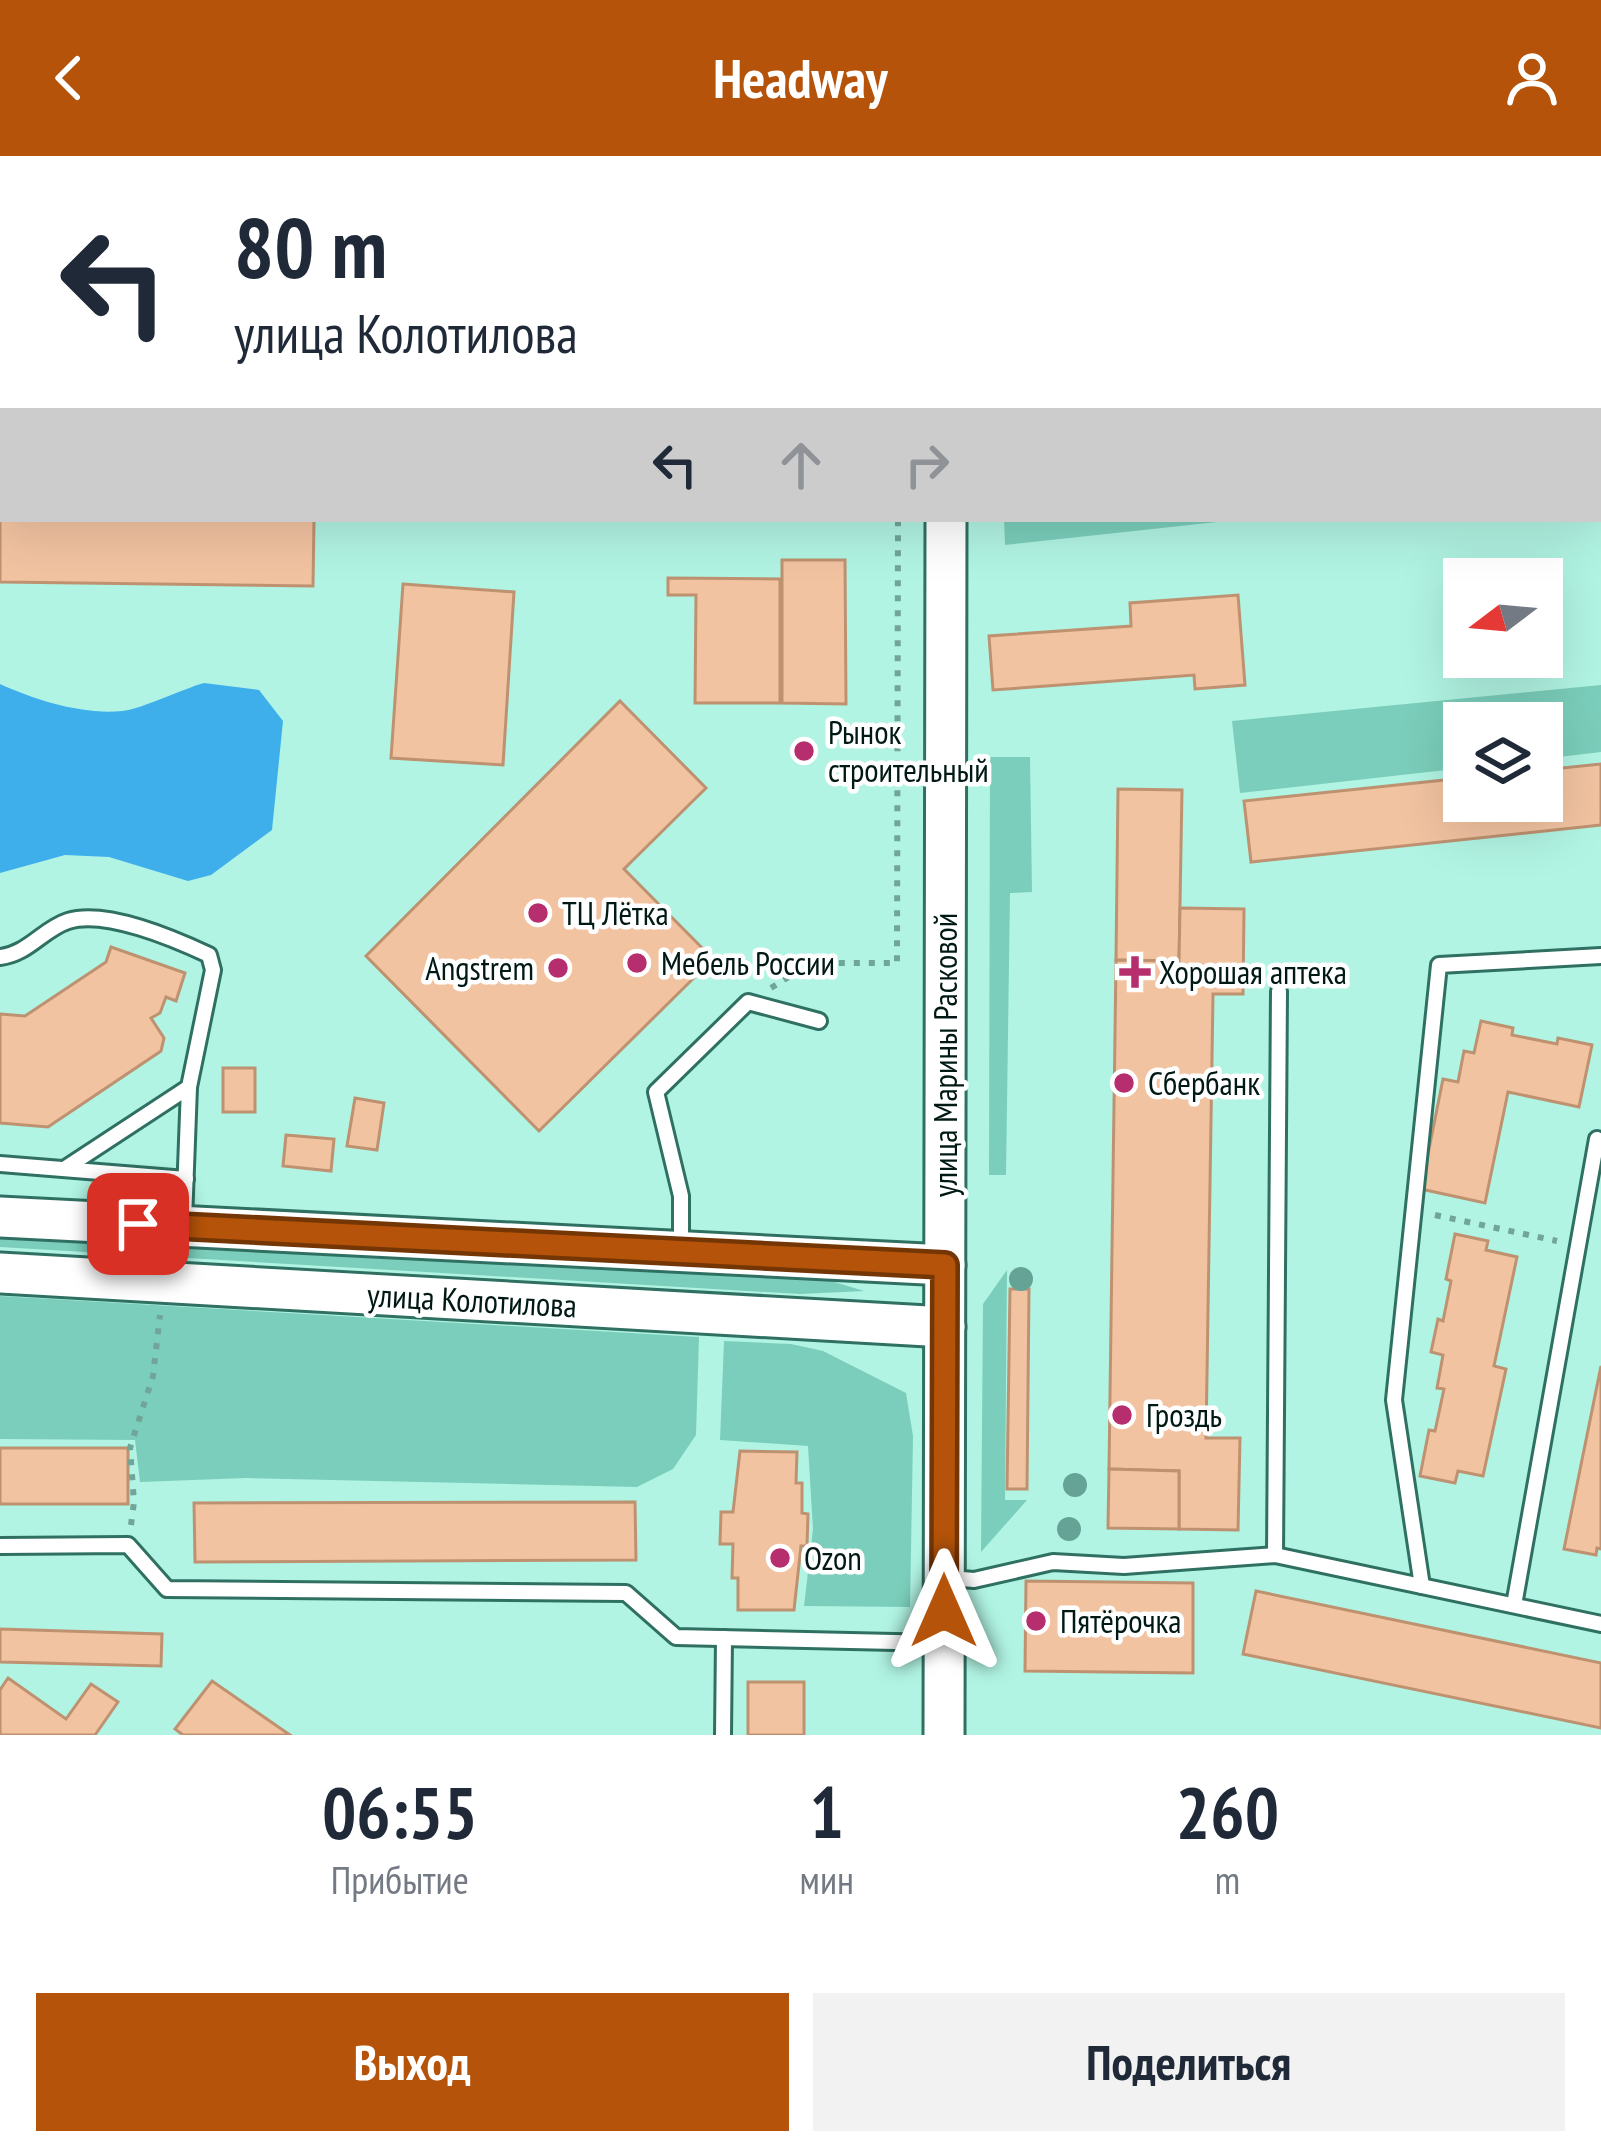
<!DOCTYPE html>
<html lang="ru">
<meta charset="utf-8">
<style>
:root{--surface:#fff;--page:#f2f2f3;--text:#1f2937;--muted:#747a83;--accent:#b45309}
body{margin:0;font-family:"PT Sans Narrow",sans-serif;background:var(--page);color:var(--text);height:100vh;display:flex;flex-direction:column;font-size:45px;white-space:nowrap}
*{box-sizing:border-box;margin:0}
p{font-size:39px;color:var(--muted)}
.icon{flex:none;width:66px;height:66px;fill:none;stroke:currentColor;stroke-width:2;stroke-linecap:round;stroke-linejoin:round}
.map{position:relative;height:1579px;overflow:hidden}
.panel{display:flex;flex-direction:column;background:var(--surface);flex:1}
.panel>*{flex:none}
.guide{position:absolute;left:0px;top:0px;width:1602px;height:366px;box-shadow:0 12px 48px #0002;background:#fff;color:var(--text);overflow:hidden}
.needle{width:78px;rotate:254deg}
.buttons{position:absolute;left:1443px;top:402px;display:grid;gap:24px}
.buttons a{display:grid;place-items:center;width:120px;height:120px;border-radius:0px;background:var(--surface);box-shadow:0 12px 48px #0002;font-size:60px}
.pin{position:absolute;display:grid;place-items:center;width:102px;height:102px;color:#fff;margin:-51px;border-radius:24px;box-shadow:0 6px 18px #0006}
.me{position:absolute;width:132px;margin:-66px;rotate:0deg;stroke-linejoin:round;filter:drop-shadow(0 0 9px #0008)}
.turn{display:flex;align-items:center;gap:42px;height:252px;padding:0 36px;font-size:54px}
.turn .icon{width:156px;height:156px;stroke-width:2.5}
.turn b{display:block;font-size:84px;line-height:102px}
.lanes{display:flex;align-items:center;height:114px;padding:0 36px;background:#0003;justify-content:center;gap:60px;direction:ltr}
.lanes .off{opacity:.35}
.eta{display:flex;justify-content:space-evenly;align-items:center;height:204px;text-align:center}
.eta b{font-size:72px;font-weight:700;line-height:84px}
.primary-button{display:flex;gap:24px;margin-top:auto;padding:24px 36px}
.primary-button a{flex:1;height:138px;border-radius:0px;background:var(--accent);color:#fff;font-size:48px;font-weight:700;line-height:138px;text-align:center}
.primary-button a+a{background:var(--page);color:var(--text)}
header{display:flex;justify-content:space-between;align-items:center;height:156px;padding:0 36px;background:var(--accent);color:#fff;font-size:54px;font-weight:700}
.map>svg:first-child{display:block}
.green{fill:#7bcebb}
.water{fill:#3fafec}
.building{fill:#f2c3a1;stroke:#be9271;stroke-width:3}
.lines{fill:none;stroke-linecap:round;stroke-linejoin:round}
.lane-casing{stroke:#2f7062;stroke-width:20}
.secondary-casing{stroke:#2f7062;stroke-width:45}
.path{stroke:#71a599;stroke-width:6;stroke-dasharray:6 9;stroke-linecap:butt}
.lane{stroke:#fff;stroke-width:14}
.secondary{stroke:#fff;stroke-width:39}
.tree{fill:#64a395}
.route-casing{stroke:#753606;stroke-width:30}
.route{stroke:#b45309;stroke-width:21}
.poi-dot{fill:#b62e6d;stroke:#fff;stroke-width:4.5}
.labels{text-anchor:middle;stroke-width:9;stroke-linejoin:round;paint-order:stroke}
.poi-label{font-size:33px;fill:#001914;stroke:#fff;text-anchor:start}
.street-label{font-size:33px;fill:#001914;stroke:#fff}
</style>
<header><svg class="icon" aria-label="back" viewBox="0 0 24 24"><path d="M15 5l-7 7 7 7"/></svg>Headway<svg class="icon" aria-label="person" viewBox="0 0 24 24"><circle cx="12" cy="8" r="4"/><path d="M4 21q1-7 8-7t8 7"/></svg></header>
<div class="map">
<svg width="1601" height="1579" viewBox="0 0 1601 1579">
<rect width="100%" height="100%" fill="#b1f4e3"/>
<g class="green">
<polygon points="1004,363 1245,363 1005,389"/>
<polygon points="1601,529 1601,596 1542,603 1542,567 1464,567 1464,612 1240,637 1232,565"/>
<polygon points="990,601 1030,601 1032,736 1010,737 1006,1019 989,1019"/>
<polygon points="0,1073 805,1117 864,1135 800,1138 0,1091"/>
<polygon points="1007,1114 1005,1344 1027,1344 981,1396 983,1148"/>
<polygon points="0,1140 699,1181 696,1279 673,1313 637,1331 246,1322 140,1326 135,1284 0,1283"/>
<polygon points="724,1185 791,1188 823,1195 906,1237 913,1280 910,1451 804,1450 813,1373 808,1290 720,1284"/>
</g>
<path class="water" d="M204 527 259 534 283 565 272 674 211 719 188 725 109 701 65 699 0 717V528C35 544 83 559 122 555 142 553 182 533 204 527Z"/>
<g class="building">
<polygon points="0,344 3,363 314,363 313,430 0,426"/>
<polygon points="782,404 845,404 846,548 782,547"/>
<polygon points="668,422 780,423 780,547 695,547 696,439 668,439"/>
<polygon points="403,428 514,436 503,609 391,602"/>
<polygon points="1238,439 1245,529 1195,533 1194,519 993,534 989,480 1131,470 1130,447"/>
<polygon points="620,545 706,632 624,713 713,803 539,975 366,800"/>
<polygon points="1601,608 1601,669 1251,706 1244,645 1464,622 1464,645 1542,645 1542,614"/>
<polygon points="1118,633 1182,634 1179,805 1116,804"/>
<polygon points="1180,752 1244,753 1243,838 1213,838 1206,1282 1240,1282 1238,1374 1179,1373 1179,1315 1109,1313 1116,804 1179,805"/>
<polygon points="111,791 185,817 176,845 166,841 160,857 151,862 164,882 161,895 48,971 0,967 0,858 25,860 106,806"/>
<polygon points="1481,865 1513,872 1512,879 1557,888 1558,882 1592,889 1579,951 1508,936 1485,1047 1421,1033 1443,923 1458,926 1464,895 1474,897"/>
<rect x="223" y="912" width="32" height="44"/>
<polygon points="355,942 384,947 377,994 347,990"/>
<polygon points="286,979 334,983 331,1015 283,1010"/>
<polygon points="1455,1078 1488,1085 1486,1094 1517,1101 1494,1210 1506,1213 1483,1320 1458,1315 1455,1327 1420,1320 1429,1274 1435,1275 1444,1233 1437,1232 1443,1199 1431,1196 1438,1163 1443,1165 1451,1125 1446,1123"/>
<polygon points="1010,1133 1029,1133 1027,1333 1007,1333"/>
<polygon points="1601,1210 1601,1393 1597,1392 1596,1399 1564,1393"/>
<rect x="0" y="1292" width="128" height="56"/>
<polygon points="740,1295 797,1296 796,1327 802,1327 802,1357 808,1358 807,1390 801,1390 794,1454 738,1454 738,1422 732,1422 733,1388 720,1388 721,1356 733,1356"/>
<polygon points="1109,1313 1179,1315 1179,1373 1108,1372"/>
<polygon points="635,1346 636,1404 195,1406 194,1347"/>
<polygon points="1026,1425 1193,1427 1193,1517 1025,1515"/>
<polygon points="1256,1435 1601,1507 1601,1572 1243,1498"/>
<polygon points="0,1473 162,1478 161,1510 0,1506"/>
<polygon points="8,1522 66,1563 91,1528 118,1546 95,1579 0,1579 0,1534"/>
<polygon points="212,1525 290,1579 183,1579 175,1573"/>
<rect x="748" y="1526" width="56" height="53"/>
</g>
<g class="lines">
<g class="lane-casing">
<g id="lane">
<path d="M0 801C28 798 43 773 68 765 105 753 175 783 209 799L213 814 189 931 184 1065"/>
<polyline points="0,1008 186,1023"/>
<polyline points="64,1013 189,931"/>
<polyline points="681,1090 681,1040 656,936 748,846 819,865"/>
<polyline points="0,1390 128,1389 167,1433 626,1437 676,1481 939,1487"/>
<polyline points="1275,1399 1279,835"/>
<polyline points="949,1422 974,1424 1053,1406 1124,1410 1275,1399 1601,1468"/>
<polyline points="1422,1430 1394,1244 1439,809 1601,800"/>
<polyline points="1514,1449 1597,983"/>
<polyline points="723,1579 724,1482"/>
</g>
</g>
<g class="secondary-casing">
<g id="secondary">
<polyline points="948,3 948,0"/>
<polyline points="0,1061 945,1109"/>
<polyline points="0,1117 945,1171"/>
<polyline points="944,1579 946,363"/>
</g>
</g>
<g class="path">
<polyline points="885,0 887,3"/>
<polyline points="902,3 902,0"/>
<polyline points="0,51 3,51"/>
<polyline points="771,832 811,807 897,807 898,363"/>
<polyline points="1435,1059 1557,1085"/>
<polyline points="131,1369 134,1346 130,1292 153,1220 160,1159"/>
</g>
<use href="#lane" class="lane"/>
<use href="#secondary" class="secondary"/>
</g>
<g class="tree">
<circle cx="1021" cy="1123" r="12"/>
<circle cx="1075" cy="1329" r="12"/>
<circle cx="1069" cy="1373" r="12"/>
</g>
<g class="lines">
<g class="route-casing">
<polyline id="route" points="138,1068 945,1109 944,1455"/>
</g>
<use href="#route" class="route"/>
</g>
<g class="poi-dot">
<circle cx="804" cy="595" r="12"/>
<circle cx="538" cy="757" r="12"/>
<circle cx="637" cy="807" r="12"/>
<circle cx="558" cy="812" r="12"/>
<path d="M1129 798h12v12h12v12h-12v12h-12v-12h-12v-12h12z"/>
<circle cx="1124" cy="927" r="12"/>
<circle cx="1122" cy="1259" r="12"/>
<circle cx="780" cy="1402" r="12"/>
<circle cx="1036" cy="1465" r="12"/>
</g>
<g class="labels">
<g class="poi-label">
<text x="828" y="588">Рынок<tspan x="828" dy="38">строительный</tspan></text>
<text x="562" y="769">ТЦ Лётка</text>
<text x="661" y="819">Мебель России</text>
<text x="534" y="824" text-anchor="end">Angstrem</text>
<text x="1159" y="828">Хорошая аптека</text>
<text x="1148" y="939">Сбербанк</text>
<text x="1146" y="1271">Гроздь</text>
<text x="804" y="1414">Ozon</text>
<text x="1060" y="1477">Пятёрочка</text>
</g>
<g class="street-label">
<text transform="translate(945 899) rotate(-90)" y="12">улица Марины Расковой</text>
<text transform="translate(472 1144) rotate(3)" y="12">улица Колотилова</text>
</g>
</g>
</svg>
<div class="buttons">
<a><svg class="needle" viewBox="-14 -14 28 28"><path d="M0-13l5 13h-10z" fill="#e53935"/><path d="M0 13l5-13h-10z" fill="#747a83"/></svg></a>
<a><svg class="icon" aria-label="layers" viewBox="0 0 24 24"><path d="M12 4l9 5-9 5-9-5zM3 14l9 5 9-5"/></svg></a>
</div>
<div class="pin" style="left:138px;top:1068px;background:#d93025"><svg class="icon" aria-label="arrive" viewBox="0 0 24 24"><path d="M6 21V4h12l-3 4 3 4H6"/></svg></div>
<svg class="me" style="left:944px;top:1455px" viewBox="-20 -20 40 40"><path d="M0-17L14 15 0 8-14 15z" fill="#b45309" stroke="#fff" stroke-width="4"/></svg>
<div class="guide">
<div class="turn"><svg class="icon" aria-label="left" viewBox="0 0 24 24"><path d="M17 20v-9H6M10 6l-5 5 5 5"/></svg><div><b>80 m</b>улица Колотилова</div></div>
<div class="lanes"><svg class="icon" aria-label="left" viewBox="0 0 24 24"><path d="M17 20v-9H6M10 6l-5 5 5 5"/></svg><svg class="icon off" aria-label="ahead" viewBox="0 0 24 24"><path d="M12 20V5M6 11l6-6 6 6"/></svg><svg class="icon off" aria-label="right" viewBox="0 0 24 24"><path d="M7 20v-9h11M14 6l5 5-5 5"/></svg></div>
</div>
</div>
<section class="panel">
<div class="eta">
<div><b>06:55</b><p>Прибытие</p></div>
<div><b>1</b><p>мин</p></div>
<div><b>260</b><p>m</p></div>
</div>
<div class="primary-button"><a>Выход</a><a>Поделиться</a></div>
</section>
